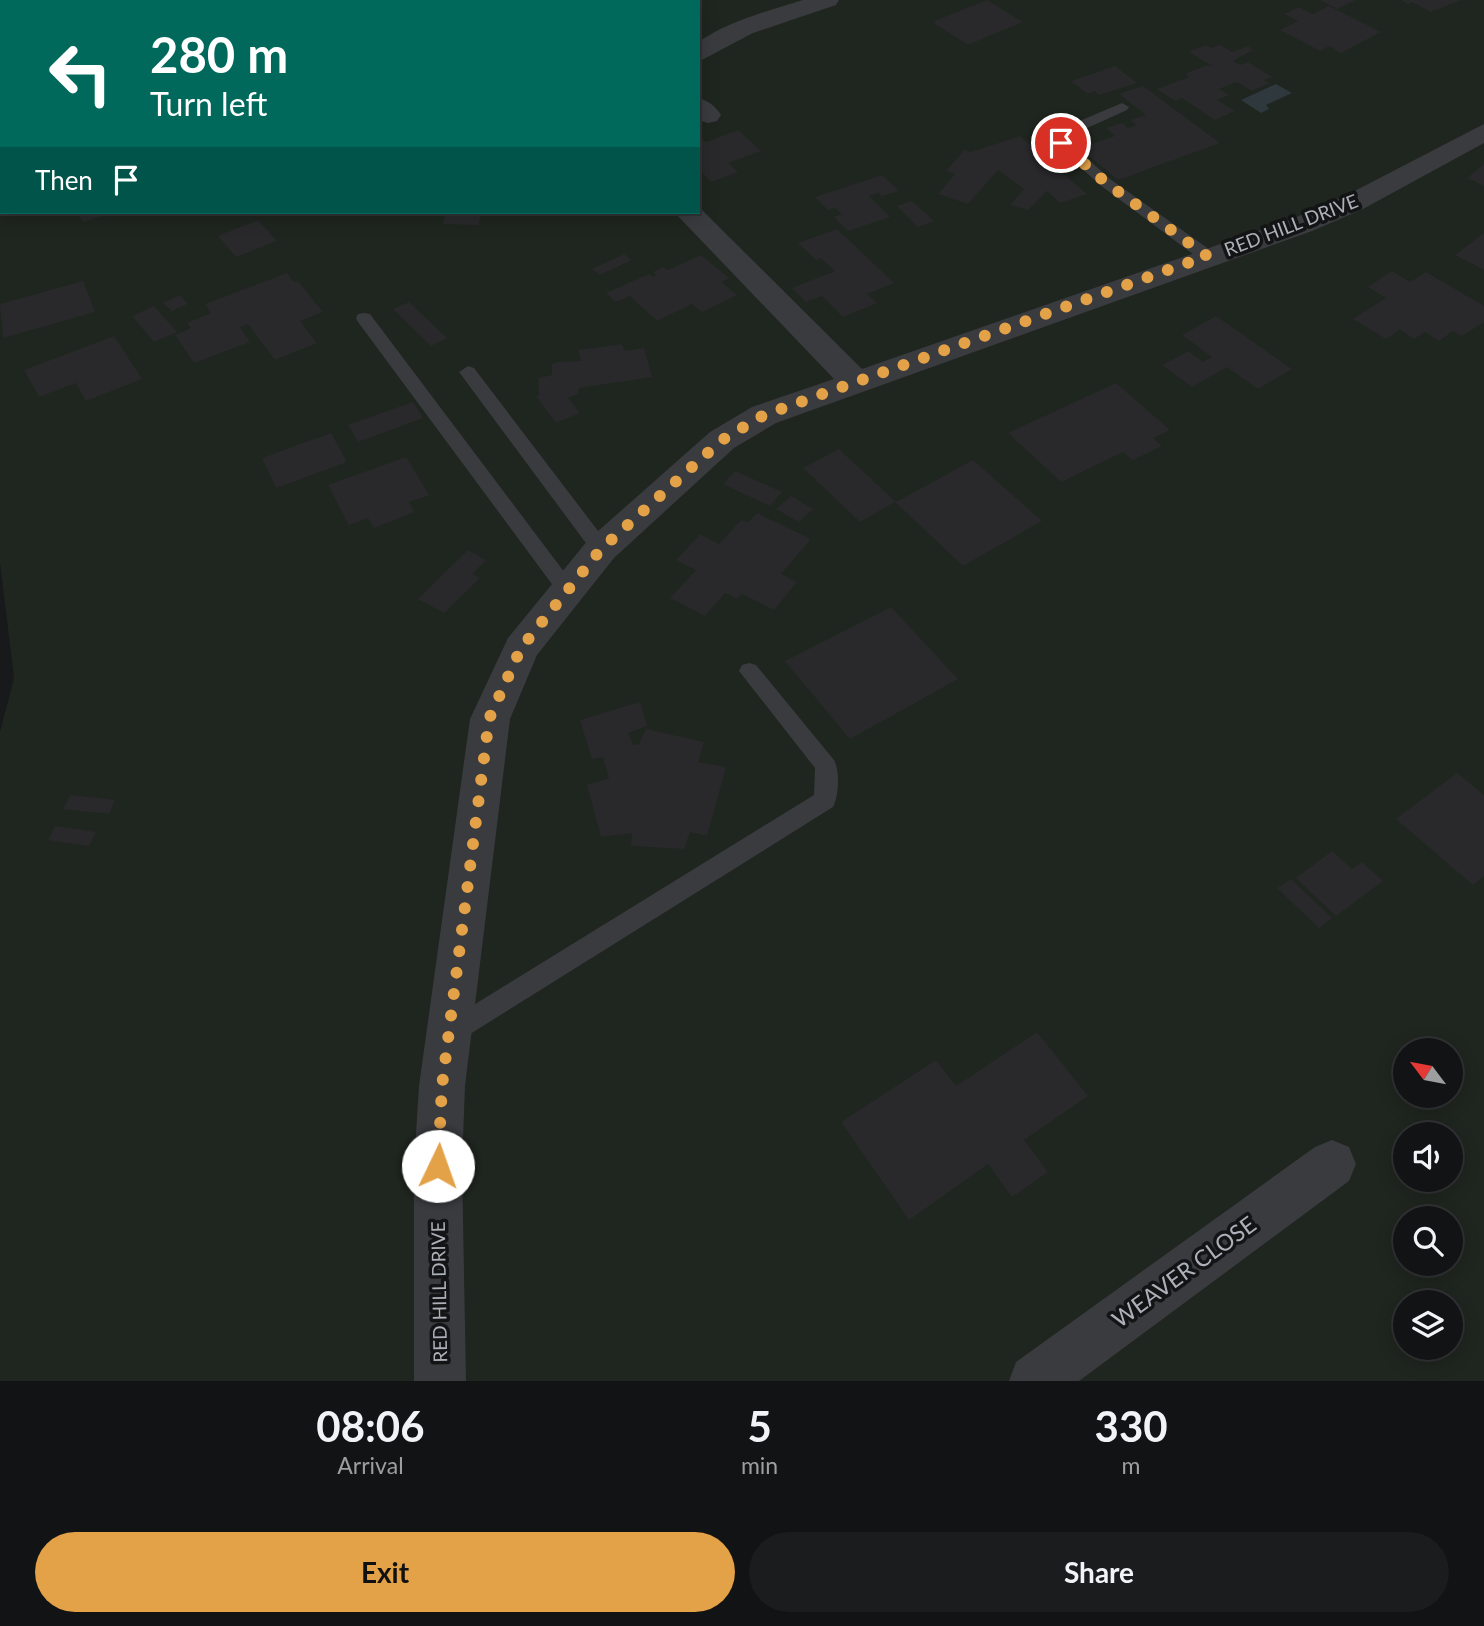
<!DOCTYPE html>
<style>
:root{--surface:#121314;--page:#1b1c1d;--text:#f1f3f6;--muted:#9c9ea0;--line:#313234;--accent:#e3a148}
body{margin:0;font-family:Lato,sans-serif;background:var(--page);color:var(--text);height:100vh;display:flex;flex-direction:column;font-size:26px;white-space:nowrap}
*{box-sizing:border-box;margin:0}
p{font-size:23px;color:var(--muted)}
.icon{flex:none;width:38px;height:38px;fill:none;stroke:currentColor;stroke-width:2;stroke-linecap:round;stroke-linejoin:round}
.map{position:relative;height:1381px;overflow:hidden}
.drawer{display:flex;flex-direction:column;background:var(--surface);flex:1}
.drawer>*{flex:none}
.banner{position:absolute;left:0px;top:0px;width:700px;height:214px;box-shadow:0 4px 18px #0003,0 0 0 2px var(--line);background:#00695c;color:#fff;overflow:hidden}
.needle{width:46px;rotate:302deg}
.fabs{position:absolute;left:1393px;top:1038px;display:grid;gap:14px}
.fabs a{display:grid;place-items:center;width:70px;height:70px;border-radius:50%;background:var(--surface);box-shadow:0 4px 18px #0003,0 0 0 2px var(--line);font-size:35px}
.pin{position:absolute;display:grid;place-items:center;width:60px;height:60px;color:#fff;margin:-30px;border:4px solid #fff;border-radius:50%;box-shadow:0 2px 7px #0007}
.me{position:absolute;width:77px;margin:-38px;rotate:3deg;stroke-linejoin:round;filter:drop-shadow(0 0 5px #0008)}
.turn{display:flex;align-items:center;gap:24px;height:147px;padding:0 35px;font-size:32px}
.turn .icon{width:91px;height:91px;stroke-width:2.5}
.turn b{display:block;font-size:49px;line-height:60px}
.then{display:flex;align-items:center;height:66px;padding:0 35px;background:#0003;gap:14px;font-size:26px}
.eta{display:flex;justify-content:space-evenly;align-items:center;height:119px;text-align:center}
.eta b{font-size:42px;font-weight:700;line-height:49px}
.cta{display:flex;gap:14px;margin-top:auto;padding:14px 35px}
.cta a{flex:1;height:80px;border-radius:42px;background:var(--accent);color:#111;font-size:28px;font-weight:700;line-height:80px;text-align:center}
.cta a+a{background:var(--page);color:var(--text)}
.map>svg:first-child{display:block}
.green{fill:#1f251f;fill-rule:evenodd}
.water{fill:#2f383d}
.building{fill:#29292b}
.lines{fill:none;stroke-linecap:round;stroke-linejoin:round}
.service{fill:#3a3b3f;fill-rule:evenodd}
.minor{fill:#3a3b3f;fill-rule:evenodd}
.route{stroke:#e3a148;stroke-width:12;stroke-dasharray:0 21.6}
.labels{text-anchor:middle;stroke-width:7;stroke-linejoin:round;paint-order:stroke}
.street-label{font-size:19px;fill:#acb1b9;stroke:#131415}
.near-street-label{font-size:23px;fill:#acb1b9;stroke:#131415}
</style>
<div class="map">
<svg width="1484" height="1381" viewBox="0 0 1484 1381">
<rect width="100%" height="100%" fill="#18191a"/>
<path class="green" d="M0 0H1484V1381H0V732L14 678 0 563ZM2 2H698V212H2ZM1405 1050H1451V1096H1405ZM1405 1134H1451V1180H1405ZM1405 1218H1451V1264H1405ZM1405 1302H1451V1348H1405Z"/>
<polygon class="water" points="1276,84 1292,93 1266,105 1269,109 1261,113 1241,100"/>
<g class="building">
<polygon points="987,0 1023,22 968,45 932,22"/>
<polygon points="1320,0 1356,0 1337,9"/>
<polygon points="1401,0 1461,0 1431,12 1412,2 1408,4"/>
<polygon points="1329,6 1381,32 1341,53 1329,46 1320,51 1280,30 1298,21 1284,14 1299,7 1313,14"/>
<polygon points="1206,45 1211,48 1220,45 1232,52 1248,46 1253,50 1233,61 1240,65 1248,62 1272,77 1264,80 1270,83 1252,91 1237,82 1219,89 1229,95 1217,100 1235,111 1215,120 1182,98 1175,101 1157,89 1189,77 1185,74 1207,65 1214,67 1189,52"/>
<polygon points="1115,66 1137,83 1099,95 1095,91 1088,94 1071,81"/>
<polygon points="1143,86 1220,143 1118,180 1080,148 1115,136 1106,128 1122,123 1128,128 1137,125 1130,120 1146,115 1119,94"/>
<polygon points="738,130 761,151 728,163 738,172 712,182 698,169 698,135 706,142"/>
<polygon points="1020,136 1087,194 1060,203 1047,191 1028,210 1010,205 1024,189 998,170 968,204 938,194 955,174 946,171 964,150 971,152"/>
<polygon points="1484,164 1484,186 1467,178"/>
<polygon points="882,175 899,191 882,196 878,193 869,196 890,217 848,231 834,217 842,214 835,208 828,210 815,197"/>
<polygon points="912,201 934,221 918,227 897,206"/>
<polygon points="77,212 115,212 83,222"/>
<polygon points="446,212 481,212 479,225 443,224"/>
<polygon points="258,220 277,241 236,257 218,236"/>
<polygon points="837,229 894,283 867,294 877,303 843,317 822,296 806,302 792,288 835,271 821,258 816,260 798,243"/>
<polygon points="1484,233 1484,270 1455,255"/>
<polygon points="624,254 632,260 600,275 592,269"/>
<polygon points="701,255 729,278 721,282 737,295 702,312 692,304 657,321 630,296 616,302 606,293 649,274 653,277 657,275 653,272 663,267 668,270"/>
<polygon points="1392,271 1410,282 1426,272 1484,306 1484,322 1462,336 1453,331 1439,341 1425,332 1414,339 1400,330 1386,339 1353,319 1386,298 1368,287"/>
<polygon points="287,273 294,282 298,281 323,312 300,321 317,343 275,360 248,324 240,327 250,342 194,363 175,335 191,328 187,323 211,313 205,304"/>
<polygon points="83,281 95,312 3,338 0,304"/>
<polygon points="180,295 188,304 172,311 163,303"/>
<polygon points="409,302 447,338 431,346 393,309"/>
<polygon points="154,306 177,332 154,342 132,316"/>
<polygon points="1216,316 1292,369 1258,389 1227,367 1192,387 1162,365 1188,351 1203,362 1212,357 1182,335"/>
<polygon points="114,336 142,379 86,401 76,383 39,397 24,370"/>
<polygon points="622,344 625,351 644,348 652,377 579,388 578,394 568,398 580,413 556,423 536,396 539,395 538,378 552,375 552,364 557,362 581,361 578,350"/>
<polygon points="1116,383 1170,430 1153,438 1162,446 1133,460 1123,452 1061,482 1008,433"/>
<polygon points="413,402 423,418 358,442 348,425"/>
<polygon points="331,433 347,462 276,488 262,458"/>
<polygon points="839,449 896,502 973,460 1042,521 963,566 895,502 860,522 803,468"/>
<polygon points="406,457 429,495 409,502 414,512 374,528 368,518 349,525 328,485"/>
<polygon points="735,471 782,492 770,506 723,484"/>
<polygon points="791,496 813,509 799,522 776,509"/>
<polygon points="757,513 811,539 781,574 797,582 774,610 742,594 737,599 725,593 705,616 670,598 696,570 676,560 700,534 719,544 741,520 748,522"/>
<polygon points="468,550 486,560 472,574 480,578 444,613 418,599"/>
<polygon points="891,607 958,679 850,739 785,661"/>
<polygon points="640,702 647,726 628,733 633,745 639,744 646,729 704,742 698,762 726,767 707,836 690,832 684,849 631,846 632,833 601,837 587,785 609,778 603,757 592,759 580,720"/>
<polygon points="1457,773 1484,795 1484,876 1473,885 1396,819"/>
<polygon points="70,795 115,800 109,814 63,809"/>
<polygon points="55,826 96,832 89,846 48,840"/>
<polygon points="1332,851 1352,869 1362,862 1383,881 1336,916 1296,878"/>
<polygon points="1291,879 1332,918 1319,928 1277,888"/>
<polygon points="1037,1032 1088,1096 1024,1140 1048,1172 1012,1197 988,1164 909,1220 841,1122 936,1060 956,1086"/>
</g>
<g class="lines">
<g class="service">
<polygon points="1122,103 1129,107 1127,110 1074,134 1069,142 1110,179 1213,252 1213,260 1201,260 1100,185 1054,143 1063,128"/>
<polygon points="0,168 2,168 0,178"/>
<polygon points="364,313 370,314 574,585 577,590 574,595 560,595 358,322 356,318 358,314"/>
<polygon points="468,366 474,368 608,544 611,549 608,554 594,554 462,376 459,372"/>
<path d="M749 663 756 665 834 760C840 771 839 795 833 807L459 1041 450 1045 441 1041 438 1033 441 1025 814 795 815 768 739 671 742 665Z"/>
</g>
<g class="minor">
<path d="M803 0H839L836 5 753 33 698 62V42C729 21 767 11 803 0Z"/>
<path d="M698 98C709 101 715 106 721 115L717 121 708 123 698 120Z"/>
<polygon points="1484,124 1484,143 1363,209 1312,231 776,423 734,448 614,558 537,655 510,719 465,1086 462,1166 466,1381 414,1381 414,1166 419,1086 470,719 508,638 588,540 710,432 752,407 834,379 674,212 698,212 698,206 862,369 1292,219 1343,197"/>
<polygon points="1332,1140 1349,1147 1356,1164 1349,1181 1079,1381 1009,1381 1016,1362 1315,1147"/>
</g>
</g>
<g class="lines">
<polyline class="route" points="438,1166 442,1086 489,719 521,648 601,549 722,440 764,415 1207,256 1105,182 1061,143"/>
</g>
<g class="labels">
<g class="street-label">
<text transform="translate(1291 225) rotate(-21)" y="7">RED HILL DRIVE</text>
<text transform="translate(439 1292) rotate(-91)" y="7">RED HILL DRIVE</text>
</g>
<g class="near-street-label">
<text transform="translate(1184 1272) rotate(-36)" y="8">WEAVER CLOSE</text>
</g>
</g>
</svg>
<div class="fabs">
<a><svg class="needle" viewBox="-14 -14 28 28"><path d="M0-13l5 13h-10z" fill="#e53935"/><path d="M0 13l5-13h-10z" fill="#9c9ea0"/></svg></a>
<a><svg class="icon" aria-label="sound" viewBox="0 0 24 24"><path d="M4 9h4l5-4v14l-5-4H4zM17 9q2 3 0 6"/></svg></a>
<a><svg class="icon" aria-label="search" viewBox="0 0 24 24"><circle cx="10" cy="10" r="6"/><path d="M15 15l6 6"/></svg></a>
<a><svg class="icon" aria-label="layers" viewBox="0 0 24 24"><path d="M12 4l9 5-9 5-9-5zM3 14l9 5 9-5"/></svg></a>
</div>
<div class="pin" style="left:1061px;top:143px;background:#d93025"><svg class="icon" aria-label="arrive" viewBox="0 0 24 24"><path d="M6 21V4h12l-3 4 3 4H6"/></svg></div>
<svg class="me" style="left:438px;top:1166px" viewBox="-20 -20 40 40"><circle r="19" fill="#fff"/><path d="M0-13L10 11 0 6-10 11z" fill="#e3a148"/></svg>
<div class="banner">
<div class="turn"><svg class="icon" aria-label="left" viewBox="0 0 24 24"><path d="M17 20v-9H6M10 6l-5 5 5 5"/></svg><div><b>280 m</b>Turn left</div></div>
<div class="then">Then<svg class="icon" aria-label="arrive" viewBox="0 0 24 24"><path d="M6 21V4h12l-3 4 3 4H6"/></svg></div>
</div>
</div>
<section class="drawer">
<div class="eta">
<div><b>08:06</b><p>Arrival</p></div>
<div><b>5</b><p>min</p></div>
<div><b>330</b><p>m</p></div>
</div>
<div class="cta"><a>Exit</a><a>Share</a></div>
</section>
